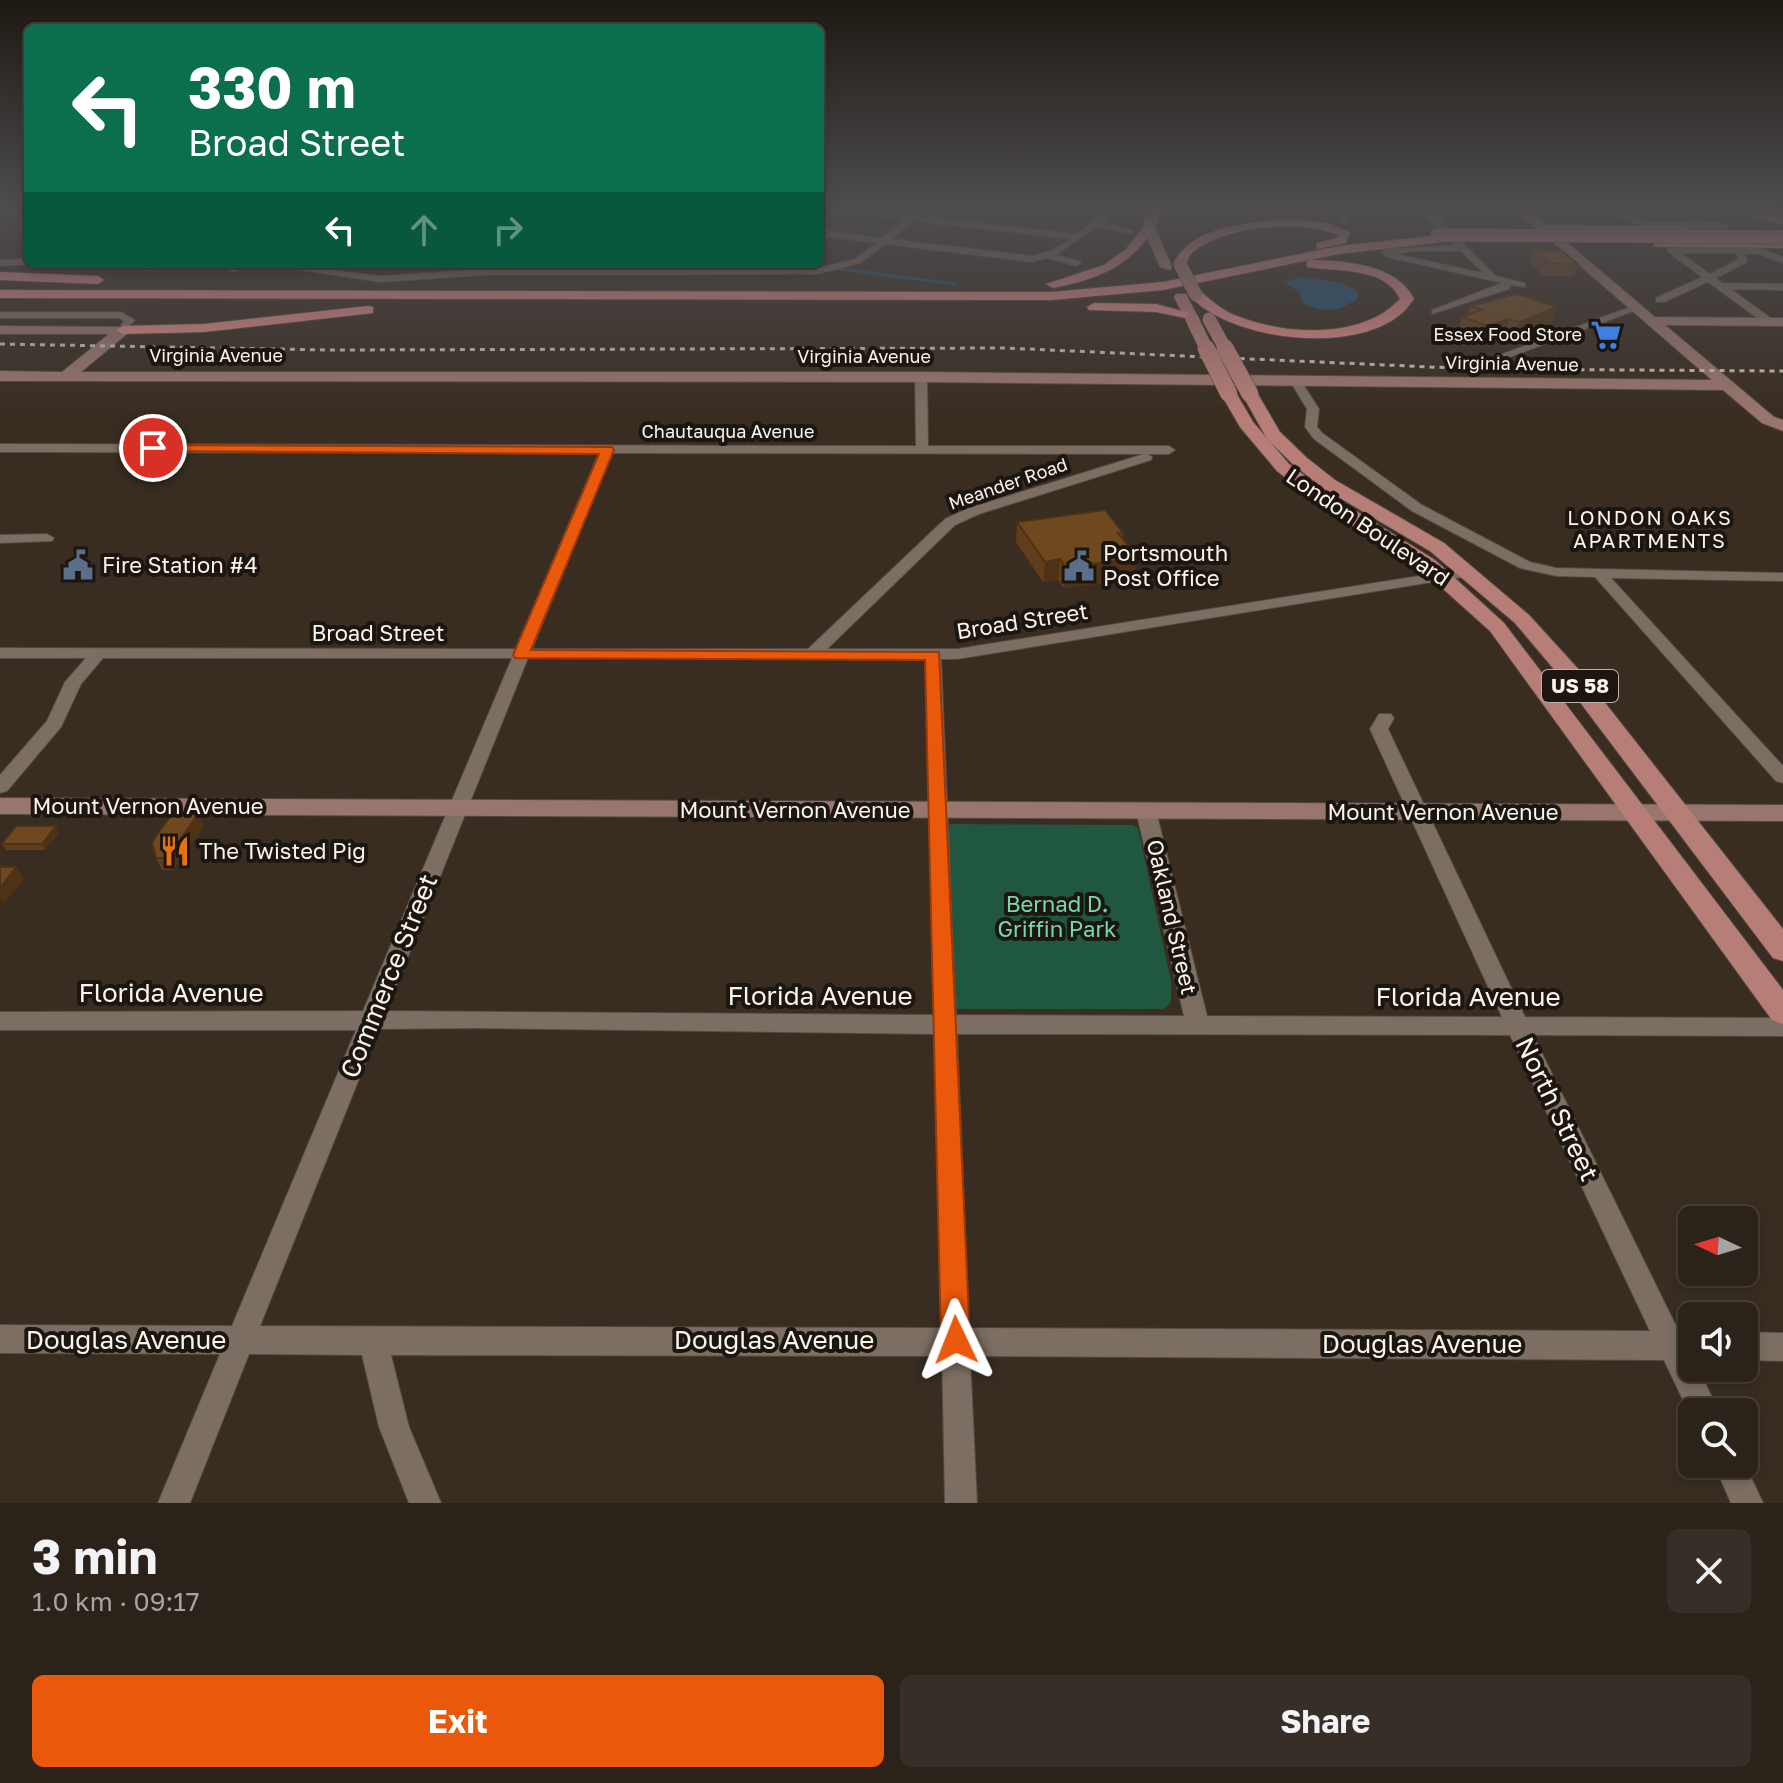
<!DOCTYPE html>
<meta charset="utf-8">
<style>
:root{--surface:#2b221a;--page:#372f27;--text:#f1f3f6;--muted:#a6a4a2;--line:#473f39;--accent:#ea580c}
body{margin:0;font-family:"Golos Text",sans-serif;background:var(--page);color:var(--text);height:100vh;display:flex;flex-direction:column;font-size:30px;white-space:nowrap}
*{box-sizing:border-box;margin:0}
p{font-size:26px;color:var(--muted)}
.icon{flex:none;width:44px;height:44px;fill:none;stroke:currentColor;stroke-width:2;stroke-linecap:round;stroke-linejoin:round}
.map{position:relative;height:1503px;overflow:hidden}
.drawer{display:flex;flex-direction:column;background:var(--surface);flex:1}
.drawer>*{flex:none}
.guide{position:absolute;left:24px;top:24px;width:800px;height:244px;border-radius:12px;box-shadow:0 4px 12px #0003,0 0 0 2px var(--line);background:#0b6e4f;color:#fff;overflow:hidden}
.needle{width:52px;rotate:274deg}
.tools{position:absolute;left:1678px;top:1206px;display:grid;gap:16px}
.tools a{display:grid;place-items:center;width:80px;height:80px;border-radius:12px;background:var(--surface);box-shadow:0 4px 12px #0003,0 0 0 2px var(--line);font-size:40px}
.pin{position:absolute;display:grid;place-items:center;width:68px;height:68px;color:#fff;margin:-34px;border:4px solid #fff;border-radius:50%;box-shadow:0 2px 8px #0007}
.me{position:absolute;width:88px;margin:-44px;rotate:358deg;stroke-linejoin:round;filter:drop-shadow(0 0 6px #0008)}
.turn{display:flex;align-items:center;gap:28px;height:168px;padding:0 32px;font-size:36px}
.turn .icon{width:104px;height:104px;stroke-width:2.5}
.turn b{display:block;font-size:56px;line-height:68px}
.lanes{display:flex;align-items:center;height:76px;padding:0 32px;background:#0003;justify-content:center;gap:40px;direction:ltr}
.lanes .off{opacity:.35}
.round{display:grid;place-items:center;flex:none;width:84px;height:84px;border-radius:12px;background:var(--page)}
.head{display:flex;align-items:center;justify-content:space-between;height:136px;padding:0 32px}
h1{font-size:48px;font-weight:700;line-height:60px}
.action{display:flex;gap:16px;margin-top:auto;padding:16px 32px}
.action a{flex:1;height:92px;border-radius:12px;background:var(--accent);color:#fff;font-size:32px;font-weight:700;line-height:92px;text-align:center}
.action a+a{background:var(--page);color:var(--text)}
.map>svg:first-child{display:block}
.green{fill:#205741}
.water{fill:#1f5274}
.lines{fill:none;stroke-linecap:round;stroke-linejoin:round}
.stream{stroke:#1f5274;stroke-width:3}
.street-casing{stroke:#554a41;stroke-width:2}
.secondary-casing{stroke:#554a41;stroke-width:2}
.primary-casing{stroke:#554a41;stroke-width:2}
.highway-casing{stroke:#554a41;stroke-width:2}
.street{fill:#7c6e62;fill-rule:evenodd}
.secondary{fill:#99766d;fill-rule:evenodd}
.primary{fill:#b77e78;fill-rule:evenodd}
.highway{fill:#de8987;fill-rule:evenodd}
.rail{stroke:#c9c0b8;stroke-width:3;stroke-dasharray:5 5;stroke-linecap:butt}
.primary-bridge-far1-casing{stroke:#554a41;stroke-width:14;stroke-linecap:butt}
.primary-bridge-casing{stroke:#554a41;stroke-width:18;stroke-linecap:butt}
.highway-bridge-casing{stroke:#554a41;stroke-width:14;stroke-linecap:butt}
.primary-bridge-far1{stroke:#b77e78;stroke-width:13}
.primary-bridge{stroke:#b77e78;stroke-width:17}
.highway-bridge{stroke:#de8987;stroke-width:13}
.wall{fill:#603e1c}
.shaded-wall{fill:#4e3216}
.building{fill:#704820;stroke:#4e3216;stroke-width:2}
.route{fill:#ea580c;stroke:#983908;stroke-width:2}
.labels{text-anchor:middle;stroke-width:8;stroke-linejoin:round;paint-order:stroke}
.far-poi-label{font-size:18px;fill:#fcf3ec;stroke:#1c1611;text-anchor:end}
.far-street-label{font-size:18px;fill:#fcf3ec;stroke:#1c1611}
.far-neighbourhood-label{font-size:20px;letter-spacing:2px;fill:#fcf3ec;stroke:#1c1611}
.shield{fill:#1c1611;stroke:#b9b1aa;stroke-width:2}
.shield-label{font-size:20px;font-weight:bold;fill:#fcf3ec}
.street-label{font-size:22px;fill:#fcf3ec;stroke:#1c1611}
.poi-label{font-size:22px;fill:#fcf3ec;stroke:#1c1611;text-anchor:start}
.park-label{font-size:22px;fill:#7ad8af;stroke:#1c1611}
.near-street-label{font-size:26px;fill:#fcf3ec;stroke:#1c1611}
</style>
<div class="map">
<svg width="1783" height="1503" viewBox="0 0 1783 1503">
<rect width="100%" height="100%" fill="#392d22"/>
<polygon class="green" points="943,824 1132,825 1138,828 1171,981 1171,1002 1164,1009 949,1009"/>
<path class="water" d="M1302 277 1342 283 1357 291 1358 298C1341 311 1322 314 1303 303L1299 292 1284 282Z"/>
<g class="lines">
<polyline class="stream" points="841,269 955,284"/>
<g class="street-casing">
<g id="street">
<polygon points="5,206 13,206 0,219 0,211"/>
<path d="M820 206 910 215 922 206H931L920 216 1077 234 1101 214 1040 206 1106 209 1109 206H1118L1102 222 1134 231 1130 234 1097 226 1056 255 1079 261 1081 263 1076 266 1047 258 1032 262 885 244 861 263 818 274 485 275 380 282 260 264H287L380 276 485 269 818 268 855 259 876 243 820 236V230L881 238 905 219 820 210ZM914 221 1071 239 1052 250 1032 256 891 239Z"/>
<polygon points="1329,206 1337,206 1347,223 1341,223"/>
<path d="M1417 206H1426L1496 276 1525 283V287L1511 285 1509 289 1432 314V310L1502 283 1387 257 1382 252 1387 249 1455 245ZM1418 251H1461L1483 273 1396 254Z"/>
<path d="M1606 206H1615L1643 222 1725 223 1729 226 1725 229C1683 228 1638 237 1606 206Z"/>
<polygon points="1707,206 1740,208 1744,211 1740,214 1708,212 1704,209"/>
<path d="M1668 248H1760L1783 257V263L1759 254H1745L1747 262 1716 278 1722 283 1783 284V290L1731 289 1772 319V323H1764L1708 282 1664 302H1656V298L1702 277 1668 252ZM1681 253H1735L1739 259 1710 274Z"/>
<polygon points="28,259 28,264 31,264 0,266 0,260"/>
<polygon points="152,264 164,264 154,270 148,270 146,268"/>
<polygon points="234,264 245,264 237,271 231,271"/>
<polygon points="1633,306 1642,308 1496,362 1486,360"/>
<polygon points="0,312 121,312 135,320 123,333 118,330 124,321 119,318 0,318"/>
<path d="M921 374 927 377 928 446H1169L1175 450 1169 454H1148L1152 457 1151 460 979 514 955 525 827 649H957L1470 568 1477 572 1470 576 957 659H941L956 1015 1184 1016 1136 811 1146 805 1156 811 1207 1016 1502 1017 1370 729 1379 714H1391L1394 718 1388 729 1525 1017 1783 1018V1036L1533 1035 1679 1332H1692V1368H1698L1719 1412H1692V1419L1664 1360 970 1356 977 1503H945L942 1356 391 1355 409 1427 441 1503H409L379 1427 362 1355 249 1354 190 1503H158L220 1354 0 1353V1325L232 1326 356 1030H0V1012L363 1011 512 658H103L81 684 61 727 7 791 0 793V775L47 721 65 682 86 658H0V648L516 649 599 453 0 452V444L916 446 915 377ZM612 453 1144 454 969 508 945 519 808 649H532ZM528 658 925 659 934 1015 386 1011ZM476 1028 934 1034 941 1328 260 1326 379 1029ZM957 1034 1510 1035 1650 1331 969 1328Z"/>
<polygon points="1295,384 1303,384 1319,409 1317,427 1322,433 1422,505 1530,562 1556,568 1783,573 1783,581 1611,578 1783,766 1783,783 1776,781 1595,577 1556,576 1520,568 1412,511 1314,439 1305,427 1307,409 1293,386"/>
<polygon points="47,534 54,538 52,541 0,543 0,535"/>
<polygon points="1744,1332 1783,1333 1783,1361 1744,1360"/>
<polygon points="1744,1462 1763,1503 1731,1503 1714,1464"/>
</g>
</g>
<g class="secondary-casing">
<g id="secondary">
<polygon points="1511,206 1524,206 1655,317 1783,318 1783,326 1665,325 1774,417 1783,420 1783,431 1762,423 1723,390 921,382 0,381 0,371 62,372 109,334 0,334 0,326 128,327 128,333 81,372 921,372 1712,380"/>
<polygon points="1716,206 1735,206 1783,218 1783,225"/>
<polygon points="0,798 1783,805 1783,821 0,814"/>
</g>
</g>
<g class="primary-casing">
<g id="primary">
<polygon points="1149,206 1161,206 1155,227 1172,267 1170,270 1160,267 1143,227"/>
<polygon points="1176,294 1186,294 1199,319 1197,322 1187,322 1174,297"/>
<polygon points="1229,389 1235,391 1253,422 1289,464 1332,496 1435,560 1504,623 1783,990 1783,1024 1772,1020 1490,631 1421,569 1319,504 1277,471 1240,427 1221,394"/>
<polygon points="1250,389 1256,391 1280,432 1307,458 1335,480 1444,543 1529,615 1580,671 1783,929 1783,961 1773,958 1564,681 1515,623 1430,551 1323,488 1295,466 1267,439 1242,394"/>
</g>
</g>
<g class="highway-casing">
<g id="highway">
<path d="M1287 219 1328 223 1350 233 1346 243 1317 249V243L1337 238 1338 235C1301 219 1226 226 1194 251 1189 255 1187 261 1184 267L1174 264C1189 226 1251 223 1287 219Z"/>
<path d="M1145 225 1155 227C1130 267 1098 279 1053 288L1046 284 1104 265 1126 249Z"/>
<polygon points="1681,226 1687,230 1685,232 1544,233 1538,229 1544,225"/>
<polygon points="1440,235 1444,236 1444,242 1339,254 1163,290 1051,300 0,298 0,290 1051,292 1163,282 1339,246"/>
<polygon points="1654,240 1783,240 1783,248 1658,247 1654,246"/>
<path d="M1311 260C1346 261 1397 264 1414 299 1409 305 1404 313 1397 317 1348 354 1229 340 1189 295L1201 292C1212 301 1223 311 1237 316 1286 335 1362 340 1400 299 1385 266 1336 272 1307 267V261Z"/>
<polygon points="0,272 98,276 104,280 98,284 0,280"/>
<polygon points="1094,303 1156,304 1197,315 1190,319 1156,312 1089,310 1087,307"/>
<polygon points="368,306 373,307 373,313 204,332 123,334 116,330 123,326 204,324"/>
</g>
</g>
<use href="#street" class="street"/>
<use href="#secondary" class="secondary"/>
<use href="#primary" class="primary"/>
<use href="#highway" class="highway"/>
<polyline class="rail" points="0,344 330,350 1005,348 1476,369 1783,371"/>
<g class="primary-bridge-far1-casing">
<g id="primary-bridge-far1">
<polyline points="1180,264 1196,295"/>
<polyline points="1192,319 1207,350"/>
<polyline points="1209,319 1226,350"/>
</g>
</g>
<g class="primary-bridge-casing">
<g id="primary-bridge">
<polyline points="1206,348 1229,394"/>
<polyline points="1225,348 1250,394"/>
</g>
</g>
<g class="highway-bridge-casing">
<polyline id="highway-bridge" points="1437,235 1783,237"/>
</g>
<use href="#primary-bridge-far1" class="primary-bridge-far1"/>
<use href="#primary-bridge" class="primary-bridge"/>
<use href="#highway-bridge" class="highway-bridge"/>
</g>
<g class="wall">
<polygon points="1225,206 1276,206 1275,213 1251,220 1232,220"/>
<polygon points="1533,251 1578,264 1574,276 1544,276 1529,262"/>
<polygon points="1470,306 1552,323 1514,339 1504,336 1483,343 1457,334 1462,317 1467,315"/>
<polygon points="1017,522 1123,533 1122,539 1135,579 1064,588 1058,580 1043,582 1016,542"/>
<polygon points="204,826 173,870 162,870 156,858"/>
<polygon points="59,832 45,850 6,850 2,844"/>
</g>
<g class="shaded-wall">
<polygon points="1254,206 1276,206 1275,213 1251,220"/>
<polygon points="1557,307 1552,323 1514,339 1519,322"/>
<polygon points="1509,319 1504,336 1483,343 1488,326"/>
<polygon points="1138,558 1135,579 1064,588 1066,567"/>
<polygon points="1060,559 1058,580 1043,582 1045,562"/>
<polygon points="198,814 204,826 173,870 167,858"/>
<polygon points="56,826 59,832 45,850 42,844"/>
<polygon points="16,867 24,879 4,904 0,897 0,888"/>
</g>
<g class="building">
<polygon points="1533,251 1562,251 1578,264 1548,264"/>
<polygon points="1517,294 1557,307 1519,322 1509,319 1488,326 1462,317 1482,310 1470,306"/>
<polygon points="1105,510 1123,533 1118,533 1138,558 1066,567 1060,559 1045,562 1017,522"/>
<polygon points="172,814 198,814 167,858 156,858 152,842"/>
<polygon points="16,826 56,826 42,844 2,844"/>
<polygon points="0,867 16,867 0,888"/>
</g>
<linearGradient id="sky" x2="0" y2="1"><stop stop-color="#1f1913"/><stop offset="0.5" stop-color="#4e4c4f"/><stop offset="1" stop-color="#4e4c4f" stop-opacity="0"/></linearGradient>
<rect width="1783" height="416" fill="url(#sky)"/>
<polygon class="route" points="153,445 612,447 614,450 531,650 939,652 970,1340 966,1350 956,1354 945,1350 941,1340 925,660 515,658 513,655 599,454 149,451 149,446"/>
<defs>
<g id="supermarket-bare" transform="scale(2.4)"><path d="M-6-5.5h2.5l.6 2H6L4.5 2H-2.5L-4.4-4H-6ZM-1.5 3.2a1.3 1.3 0 1 0 .1 0ZM3 3.2a1.3 1.3 0 1 0 .1 0Z" fill="#3f7fe0" stroke="#1c1611" stroke-width="2.5" paint-order="stroke"/></g>
<g id="civic-bare" transform="scale(2.4)"><path d="M-.6-6.5H3V-4.5H.6V-3L4-1V1h2V6H-6V1h2V-1L-.6-3ZM-1.2 2.5V6h2.4V2.5Z" fill="#5c6f8a" stroke="#1c1611" stroke-width="2.5" paint-order="stroke"/></g>
<g id="restaurant-bare" transform="scale(2.4)"><path d="M-5-6h1v4h1v-4h1v4h1v-4h1v5L-1.5 .5V6h-2V.5L-5-1ZM5-6V6H3V1.5H1.5Q1.5-4 5-6Z" fill="#e8710a" stroke="#1c1611" stroke-width="2.5" paint-order="stroke"/></g>
</defs>
<g fill-rule="evenodd">
<use href="#supermarket-bare" x="1606" y="335"/>
<use href="#civic-bare" x="78" y="565"/>
<use href="#civic-bare" x="1079" y="566"/>
<use href="#restaurant-bare" x="175" y="851"/>
</g>
<g class="labels">
<g class="far-poi-label">
<text x="1582" y="341">Essex Food Store</text>
</g>
<g class="far-street-label">
<text x="216" y="362">Virginia Avenue</text>
<text x="864" y="363">Virginia Avenue</text>
<text transform="translate(1512 364) rotate(1)" y="6">Virginia Avenue</text>
<text x="728" y="438">Chautauqua Avenue</text>
<text transform="translate(1008 484) rotate(-19)" y="6">Meander Road</text>
</g>
<g class="far-neighbourhood-label">
<text x="1650" y="525">LONDON OAKS<tspan x="1650" dy="23">APARTMENTS</tspan></text>
</g>
<rect class="shield" x="1542" y="670" width="76" height="32" rx="6"/>
<g class="shield-label">
<text x="1580" y="693">US 58</text>
</g>
<g class="street-label">
<text transform="translate(1368 527) rotate(34)" y="8">London Boulevard</text>
<text transform="translate(1022 621) rotate(-9)" y="8">Broad Street</text>
<text x="378" y="641">Broad Street</text>
<text x="148" y="814">Mount Vernon Avenue</text>
<text x="795" y="818">Mount Vernon Avenue</text>
<text x="1443" y="820">Mount Vernon Avenue</text>
<text transform="translate(1172 917) rotate(77)" y="8">Oakland Street</text>
</g>
<g class="poi-label">
<text x="1103" y="561">Portsmouth<tspan x="1103" dy="25">Post Office</tspan></text>
<text x="102" y="573">Fire Station #4</text>
<text x="199" y="859">The Twisted Pig</text>
</g>
<g class="park-label">
<text x="1057" y="912">Bernad D.<tspan x="1057" dy="25">Griffin Park</tspan></text>
</g>
<g class="near-street-label">
<text transform="translate(389 976) rotate(-68)" y="9">Commerce Street</text>
<text x="171" y="1002">Florida Avenue</text>
<text x="820" y="1005">Florida Avenue</text>
<text x="1468" y="1006">Florida Avenue</text>
<text transform="translate(1557 1109) rotate(64)" y="9">North Street</text>
<text x="126" y="1349">Douglas Avenue</text>
<text x="774" y="1349">Douglas Avenue</text>
<text x="1422" y="1353">Douglas Avenue</text>
</g>
</g>
</svg>
<div class="tools">
<a><svg class="needle" viewBox="-14 -14 28 28"><path d="M0-13l5 13h-10z" fill="#e53935"/><path d="M0 13l5-13h-10z" fill="#a6a4a2"/></svg></a>
<a><svg class="icon" aria-label="sound" viewBox="0 0 24 24"><path d="M4 9h4l5-4v14l-5-4H4zM17 9q2 3 0 6"/></svg></a>
<a><svg class="icon" aria-label="search" viewBox="0 0 24 24"><circle cx="10" cy="10" r="6"/><path d="M15 15l6 6"/></svg></a>
</div>
<div class="pin" style="left:153px;top:448px;background:#d93025"><svg class="icon" aria-label="arrive" viewBox="0 0 24 24"><path d="M6 21V4h12l-3 4 3 4H6"/></svg></div>
<svg class="me" style="left:956px;top:1340px" viewBox="-20 -20 40 40"><path d="M0-17L14 15 0 8-14 15z" fill="#ea580c" stroke="#fff" stroke-width="4"/></svg>
<div class="guide">
<div class="turn"><svg class="icon" aria-label="left" viewBox="0 0 24 24"><path d="M17 20v-9H6M10 6l-5 5 5 5"/></svg><div><b>330 m</b>Broad Street</div></div>
<div class="lanes"><svg class="icon" aria-label="left" viewBox="0 0 24 24"><path d="M17 20v-9H6M10 6l-5 5 5 5"/></svg><svg class="icon off" aria-label="ahead" viewBox="0 0 24 24"><path d="M12 20V5M6 11l6-6 6 6"/></svg><svg class="icon off" aria-label="right" viewBox="0 0 24 24"><path d="M7 20v-9h11M14 6l5 5-5 5"/></svg></div>
</div>
</div>
<section class="drawer">
<div class="head"><div><h1>3 min</h1><p>1.0 km · 09:17</p></div><a class="round"><svg class="icon" aria-label="close" viewBox="0 0 24 24"><path d="M6 6l12 12M18 6L6 18"/></svg></a></div>
<div class="action"><a>Exit</a><a>Share</a></div>
</section>
